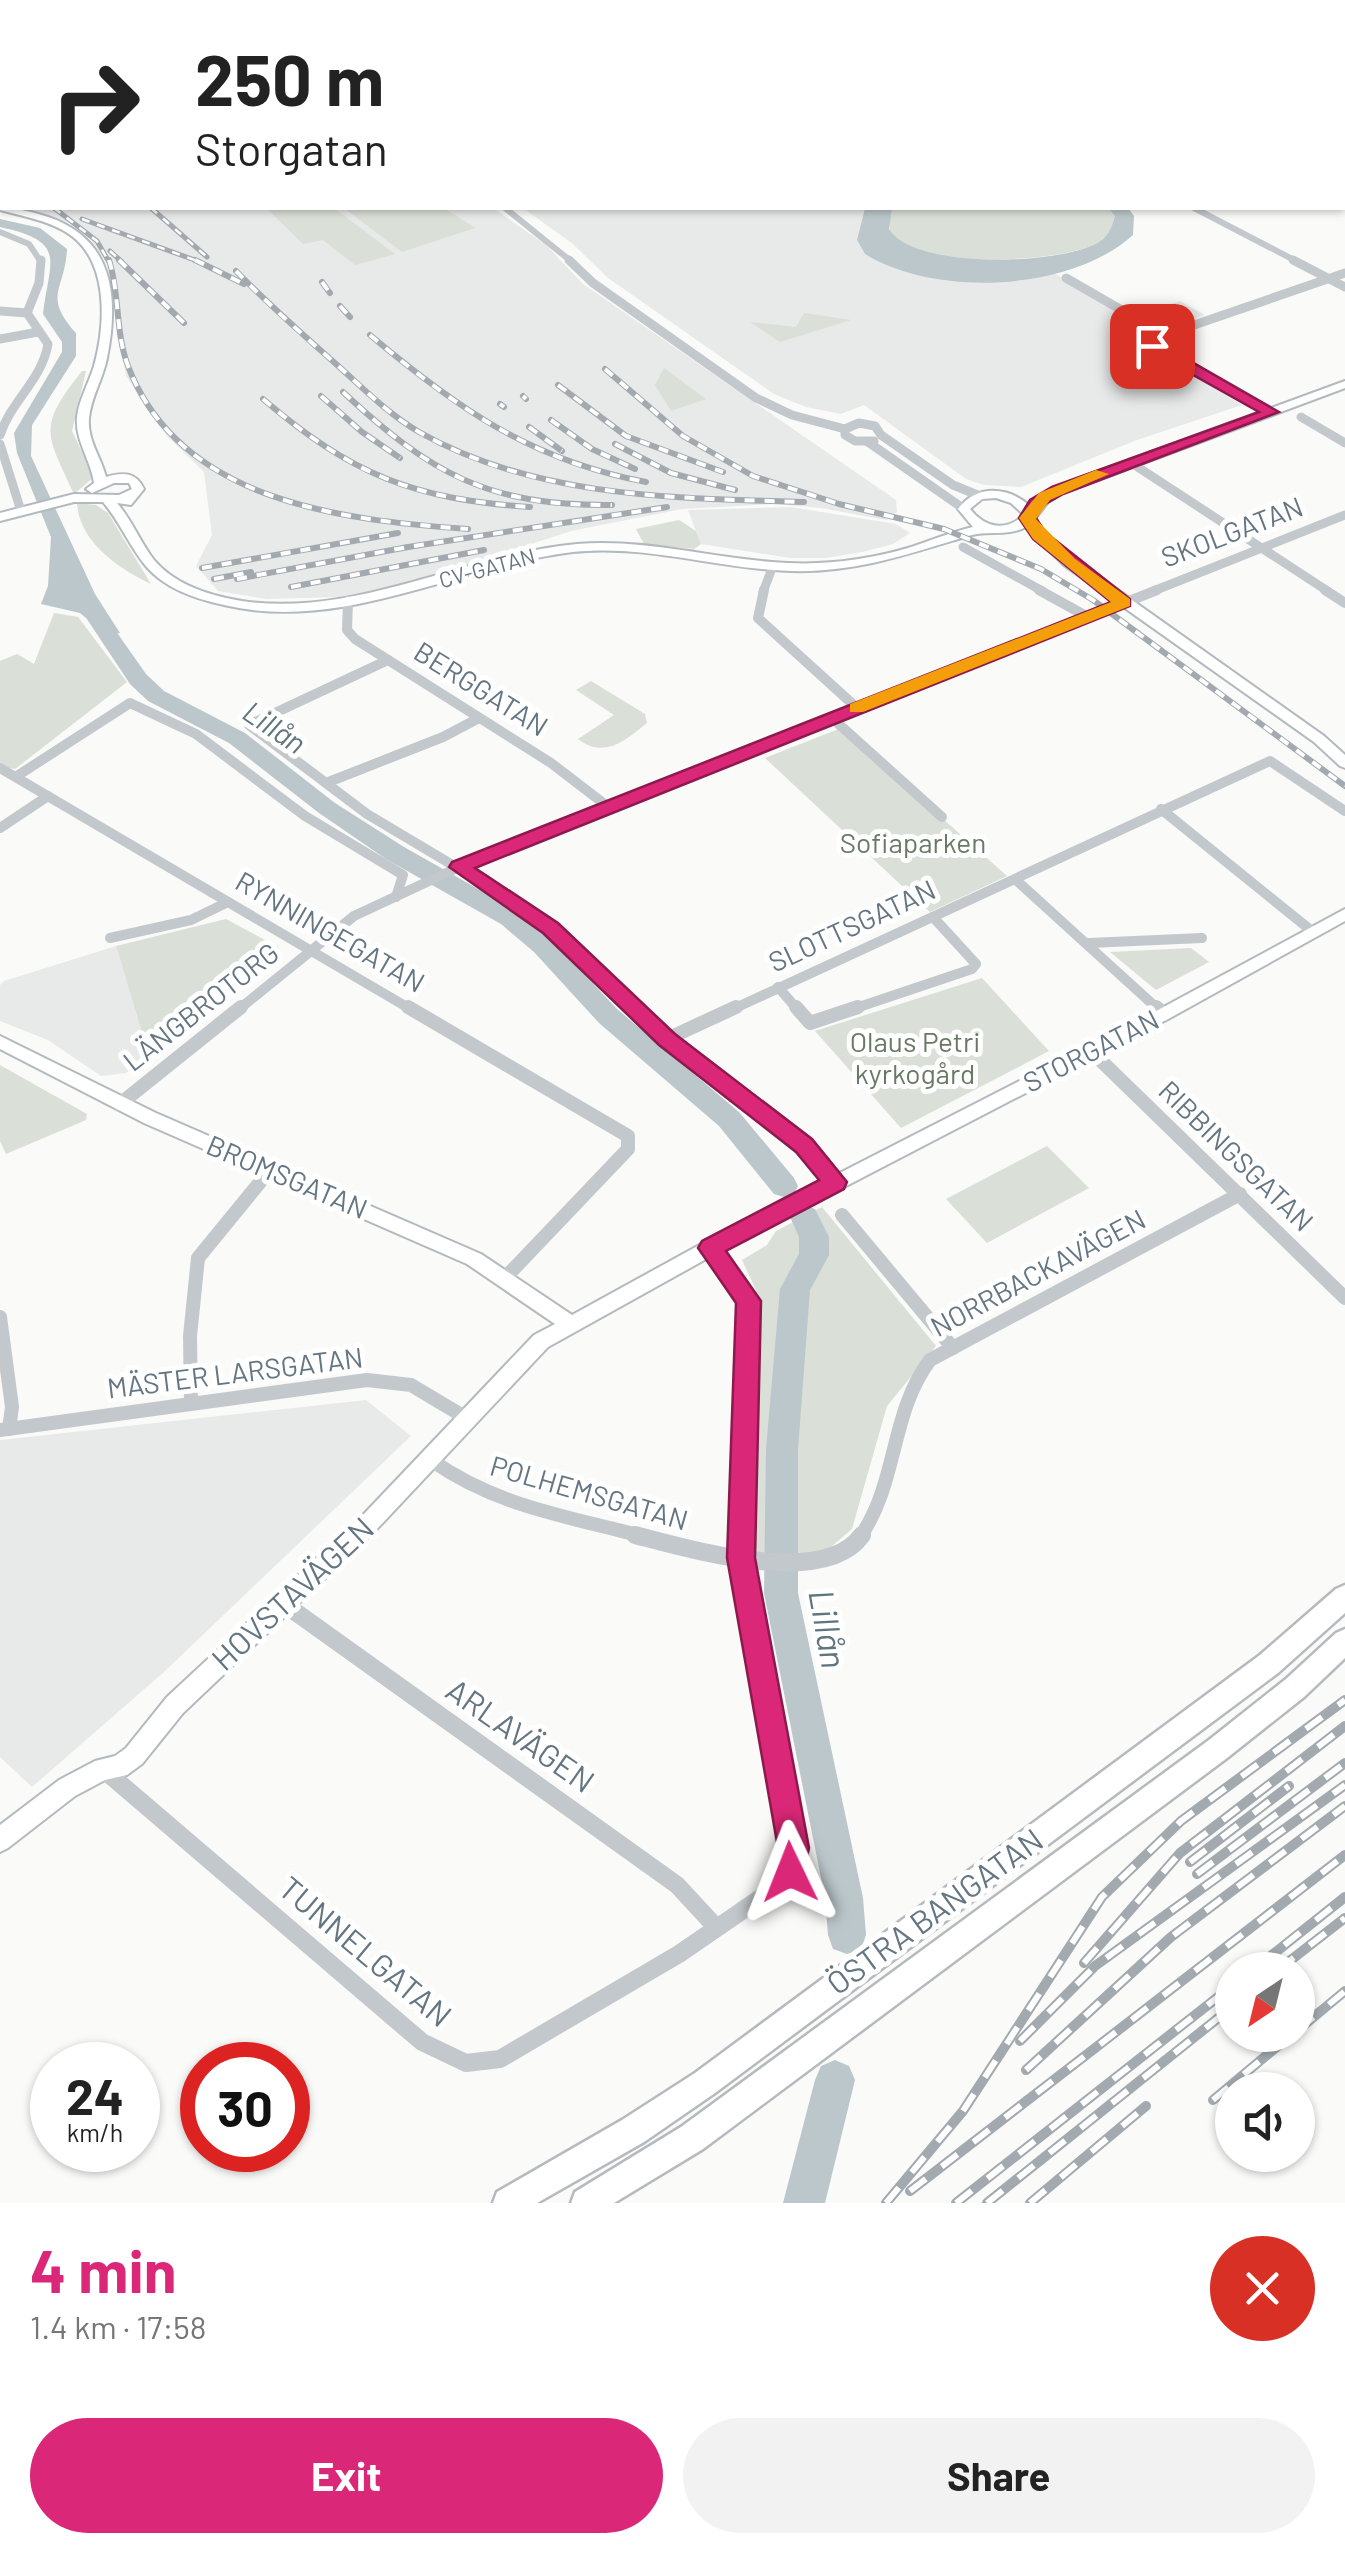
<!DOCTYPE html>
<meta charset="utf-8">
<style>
:root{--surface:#fff;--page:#f2f2f2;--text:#222;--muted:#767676;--accent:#db2777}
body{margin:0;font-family:Barlow,sans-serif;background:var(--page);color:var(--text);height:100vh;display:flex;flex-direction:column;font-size:38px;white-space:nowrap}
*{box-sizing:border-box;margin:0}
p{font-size:32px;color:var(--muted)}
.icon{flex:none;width:55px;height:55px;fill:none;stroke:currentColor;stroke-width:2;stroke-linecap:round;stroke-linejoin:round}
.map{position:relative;height:2203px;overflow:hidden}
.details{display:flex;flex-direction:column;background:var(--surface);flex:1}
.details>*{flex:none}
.banner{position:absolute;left:0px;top:0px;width:1345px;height:210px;box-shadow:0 2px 8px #0004;background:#fff;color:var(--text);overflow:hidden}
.needle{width:65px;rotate:215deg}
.tools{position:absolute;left:1215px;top:1952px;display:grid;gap:20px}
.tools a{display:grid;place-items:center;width:100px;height:100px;border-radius:50%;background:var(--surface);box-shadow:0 2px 8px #0004;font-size:50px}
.speed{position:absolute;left:30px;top:2042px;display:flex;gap:20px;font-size:50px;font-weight:700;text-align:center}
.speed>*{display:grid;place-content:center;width:130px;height:130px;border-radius:50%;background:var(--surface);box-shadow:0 2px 8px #0004;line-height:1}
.speed small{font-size:25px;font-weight:400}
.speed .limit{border:15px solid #d22;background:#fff;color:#111}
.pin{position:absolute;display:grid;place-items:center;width:85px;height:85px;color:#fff;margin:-42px;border-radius:20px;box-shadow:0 5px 15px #0006}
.me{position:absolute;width:110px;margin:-55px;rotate:358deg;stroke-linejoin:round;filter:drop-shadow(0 0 8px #0008)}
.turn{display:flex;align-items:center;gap:35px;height:210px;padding:0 30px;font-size:45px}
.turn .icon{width:130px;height:130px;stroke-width:2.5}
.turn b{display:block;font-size:70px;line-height:85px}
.round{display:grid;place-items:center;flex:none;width:105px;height:105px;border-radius:52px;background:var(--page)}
.head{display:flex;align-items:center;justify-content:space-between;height:170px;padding:0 30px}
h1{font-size:60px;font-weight:700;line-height:75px;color:var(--accent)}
.primary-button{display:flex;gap:20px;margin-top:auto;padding:20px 30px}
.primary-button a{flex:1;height:115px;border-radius:60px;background:var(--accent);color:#fff;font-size:40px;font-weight:700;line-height:115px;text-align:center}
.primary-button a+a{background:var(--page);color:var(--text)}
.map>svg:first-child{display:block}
.built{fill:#e8e9e9}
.green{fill:#dadfd7}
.water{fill:#bbc7cb}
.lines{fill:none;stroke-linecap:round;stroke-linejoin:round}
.stream{stroke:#bbc7cb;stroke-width:2.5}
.river{fill:#bbc7cb;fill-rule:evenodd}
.secondary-casing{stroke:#b3babf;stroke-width:4}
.primary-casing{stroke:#b5babe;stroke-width:5}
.street-far4{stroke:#c3c8cc;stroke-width:6}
.street-far3{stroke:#c3c8cc;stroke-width:9}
.street-far2{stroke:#c3c8cc;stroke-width:10}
.street-far1{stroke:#c3c8cc;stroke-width:14}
.street{stroke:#c3c8cc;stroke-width:18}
.secondary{fill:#fff;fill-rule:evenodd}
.primary{fill:#fff;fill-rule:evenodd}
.rail-far2-casing{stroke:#a2aab0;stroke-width:5}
.rail-far1-casing{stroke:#a2aab0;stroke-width:6}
.rail-casing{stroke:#a2aab0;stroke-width:10}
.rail-far2{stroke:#fff;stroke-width:2.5;stroke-dasharray:8;stroke-linecap:butt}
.rail-far1{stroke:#fff;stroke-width:4;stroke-dasharray:10;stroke-linecap:butt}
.rail{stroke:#fff;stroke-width:6;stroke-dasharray:20;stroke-linecap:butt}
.route{fill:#db2777;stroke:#8e194d;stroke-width:2.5}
.slow{fill:#f59e0b}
.labels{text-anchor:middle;stroke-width:10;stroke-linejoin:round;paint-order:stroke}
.far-street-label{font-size:22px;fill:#657683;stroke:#fff}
.street-label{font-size:28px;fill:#657683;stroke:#fff}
.park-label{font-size:28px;fill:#687a64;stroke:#fff}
.water-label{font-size:30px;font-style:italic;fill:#60757c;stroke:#fff}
.near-street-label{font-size:32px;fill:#657683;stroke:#fff}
.near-water-label{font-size:35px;font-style:italic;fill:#60757c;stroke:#fff}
</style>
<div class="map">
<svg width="1345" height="2203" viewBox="0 0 1345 2203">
<rect width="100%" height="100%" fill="#fafaf8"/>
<g class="built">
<polygon points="20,208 493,208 546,245 583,284 896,500 897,512 886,520 821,508 774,504 682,509 571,531 428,578 340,597 267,599 218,591 196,566 212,535 204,472 166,435 126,376 108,265 87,234 70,223"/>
<polygon points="523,208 865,208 857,240 865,254 911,272 1012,281 1054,273 1129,317 1180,301 1205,315 1131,339 1242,405 1137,440 1021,487 984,485 966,479 864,405 841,414 806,407 774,394 608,278 573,244"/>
<polygon points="791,507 896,524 910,533 893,544 862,552 826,558 790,558 701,544 688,510"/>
<polygon points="116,946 149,1056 126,1073 101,1076 48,1040 0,1021 0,985 4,981"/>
<polygon points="366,1400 411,1436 164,1672 32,1787 0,1757 0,1440"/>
</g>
<g class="green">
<polygon points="266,208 334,208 395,254 355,265 323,240 303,244"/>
<polygon points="344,208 444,208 475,228 402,252"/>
<path d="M892 208H1108L1115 216C1112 226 1109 236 1099 242 1065 263 923 269 894 237 886 229 890 218 892 208Z"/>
<polygon points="804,313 851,320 780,342 750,322 796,327"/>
<polygon points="664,368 706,399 671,411 655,385"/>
<path d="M82 371H86L72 431 94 477 74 494C46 432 37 428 82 371Z"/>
<path d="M77 503 96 505 108 513 151 584C119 569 79 542 77 503Z"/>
<polygon points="679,520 696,531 701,544 694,549 644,544 636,529"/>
<polygon points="54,613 78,617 127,682 15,769 0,766 0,661 17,654 34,664"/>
<path d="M591 681 645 714 647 723C625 741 604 759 578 739L614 715 576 690Z"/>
<polygon points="841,728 1007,876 930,912 765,758"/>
<polygon points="226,919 278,947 280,953 271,967 149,1056 116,946"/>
<polygon points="1191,948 1209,962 1156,990 1110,952"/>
<polygon points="982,978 1049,1051 901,1128 815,1031"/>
<polygon points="0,1065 87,1114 86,1120 6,1154 0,1141"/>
<polygon points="1047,1146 1089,1188 987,1243 946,1199"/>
<polygon points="822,1207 936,1346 887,1406 852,1529 819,1557 755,1552 760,1299 742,1260 767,1245 776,1231"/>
</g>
<g class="water">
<path d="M865 208H892L889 229C913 270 1062 265 1099 242 1109 236 1112 226 1115 216L1108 208H1128L1134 216 1133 235C1072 291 936 298 865 254L857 240Z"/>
<path d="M0 219 40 228 67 249C65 291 42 295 76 333V356L32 425 31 456 95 594 120 633 107 635 80 613 41 604 48 586 51 537 17 453 14 433 62 352V342L43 314C49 260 69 242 0 227Z"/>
</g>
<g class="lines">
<g class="stream">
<polyline points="384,0 395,2"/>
<polyline points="421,0 429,2"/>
</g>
<g class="river">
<polygon points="87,598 94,600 146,674 164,691 245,733 335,803 404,847 519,912 552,940 617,1009 739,1112 794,1178 798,1186 794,1194 784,1197 774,1194 719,1126 599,1023 534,952 501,924 386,859 319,813 229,743 148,701 130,684 77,604"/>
<polygon points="805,1205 815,1209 829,1237 829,1255 810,1290 798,1449 798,1593 863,1898 866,1935 861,1949 847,1954 833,1949 828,1935 825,1898 764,1593 766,1449 780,1289 799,1254 799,1237 790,1217 795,1209"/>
<polygon points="835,2060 849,2066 855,2080 825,2203 783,2203 815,2080 821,2066"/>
</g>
<g class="secondary-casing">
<g id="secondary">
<polygon points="1307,0 1316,0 1314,2 1306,2"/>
<polygon points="1342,45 1345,45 1345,53 1342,52"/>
<path d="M0 204 2 208C18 208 33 212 48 217 114 239 119 298 107 358 103 379 91 397 89 418 87 440 101 457 106 477 123 472 136 472 144 489L131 505 117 503C132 520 140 542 154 560 175 585 211 596 242 601 357 618 464 554 577 544 648 538 717 560 788 563 829 565 870 559 908 548 930 541 951 532 973 527L958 509C976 484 1009 486 1031 507L1053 488 1345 381V388L1061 494 1048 502 1034 520 1044 532 1074 559 1324 736 1345 755V768L1340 766 1314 742 1064 565 1026 527C1007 537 988 530 968 536 909 554 854 573 791 571 718 569 646 544 573 552 463 565 352 628 239 608 206 602 167 592 145 565 129 545 120 522 103 502H74L0 521V513L74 494 119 495 132 489 129 483H114L92 493 86 489 94 483C91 460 75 441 77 417 79 399 89 383 94 366 106 323 109 258 66 232 46 220 22 216 0 210ZM996 498 1011 503 1024 515C1006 532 985 528 970 509L982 499Z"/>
<polygon points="1345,909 1345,921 1170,1018 717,1253 548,1347 377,1529 183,1713 142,1764 127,1775 105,1780 75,1796 8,1848 0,1852 0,1825 59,1780 95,1761 115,1756 126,1748 167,1697 363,1515 534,1335 555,1324 467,1264 144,1123 0,1049 0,1036 156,1113 481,1254 572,1315 703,1243 1158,1010"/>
</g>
</g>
<g class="primary-casing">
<g id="primary">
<polygon points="1345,1585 1345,1613 1278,1673 715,2093 644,2142 537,2203 493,2203 497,2192 622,2120 695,2073 1260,1655 1336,1589"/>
<polygon points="1345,1629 1345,1658 1304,1697 1227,1758 703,2149 614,2203 571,2203 575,2192 681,2127 1209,1740 1286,1679 1336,1633"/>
</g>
</g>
<g class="street-far4">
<polyline points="178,0 192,2"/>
<polyline points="454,0 461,2"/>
<polyline points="585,0 592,2"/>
<polyline points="771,0 779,2"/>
<polyline points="926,0 935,2"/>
<polyline points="1086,0 1093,2"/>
<polyline points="490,2 497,0"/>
<polyline points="512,2 518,0"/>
<polyline points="1021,2 1026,0"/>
<polyline points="505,208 572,262"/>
<polyline points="1194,208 1298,262"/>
<polyline points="0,232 29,244 41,262"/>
</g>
<g class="street-far3">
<polyline points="569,260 593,283 756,398 792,415 845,429"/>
<polyline points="1293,260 1345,287"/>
<polyline points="1066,278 1165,335"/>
<polyline points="0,311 27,313"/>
<polyline points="0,339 38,332"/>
<polyline points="1264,408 1152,346 1165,335 1345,273"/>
<polyline points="1301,417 1345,443"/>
<polyline points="845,429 859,423 875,426 881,435 953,485 980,496"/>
<polyline points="845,429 845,435 855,441 874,441"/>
<path d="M0 435C11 401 42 380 48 344L27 313 39 283 41 260"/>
<polyline points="868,442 964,509"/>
<polyline points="0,444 21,511"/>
<polyline points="1130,462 1329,592"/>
<polyline points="963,547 1044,592"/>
<polyline points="763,592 773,566"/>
<polyline points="1151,592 1345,515"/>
</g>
<g class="street-far2">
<polyline points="764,590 758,618 857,708"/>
<polyline points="1039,590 1088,617"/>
<polyline points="1325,590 1345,603"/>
<polyline points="348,601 347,630 355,639 551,763 611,809"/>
<polyline points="388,660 249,725 367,814 533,913 636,1010"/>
<polyline points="832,718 942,817"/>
<polyline points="0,768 412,1010"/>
<polyline points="17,776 130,703 196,734 305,816 403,875 396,897"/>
<polyline points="326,783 443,737 479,718"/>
<polyline points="1161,809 1313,932"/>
<polyline points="0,828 48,796"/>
<polyline points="1016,880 1159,1010"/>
<polyline points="110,938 191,920 228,902"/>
<polyline points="1089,943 1202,938"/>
<polyline points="778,987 798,1010"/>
<polyline points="238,1010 354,916 459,867 1157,590"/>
<polyline points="731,1010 1270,761 1345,811"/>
<polyline points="850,1010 972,969 976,964 933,917"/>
</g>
<g class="street-far1">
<polyline points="408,1007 628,1136 628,1149 505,1278"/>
<path d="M633 1007C698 1068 778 1113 835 1182"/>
<polyline points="796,1007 810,1023 858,1007"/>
<polyline points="1156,1007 1164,1014"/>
<polyline points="667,1039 736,1007"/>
<polyline points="1091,1051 1345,1298"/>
<polyline points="120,1104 241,1007"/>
<polyline points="842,1215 953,1348"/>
<polyline points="710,1248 749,1301 742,1537"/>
<polyline points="0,1317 12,1407 9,1429"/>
<polyline points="191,1403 190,1336 198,1258 270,1170"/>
<polyline points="0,1430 367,1380 411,1385 468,1419"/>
<path d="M431 1460C498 1507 567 1516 645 1537"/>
<path d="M860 1537C898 1483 890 1413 930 1360L1240 1194"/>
</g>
<g class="street">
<path d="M635 1535C689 1549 824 1589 862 1535"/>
<polyline points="283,1603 677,1885 715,1926"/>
<polyline points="103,1769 422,2042 466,2063 500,2059 679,1954 781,1884 790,1872 794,1848 741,1558 742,1535"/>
</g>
<use href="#secondary" class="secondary"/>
<use href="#primary" class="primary"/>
<g class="rail-far2-casing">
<g id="rail-far2">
<polyline points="54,208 97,241 109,262"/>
<polyline points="151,208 207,257"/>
<polyline points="82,219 200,262"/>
<polyline points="110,251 122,262"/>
</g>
</g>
<g class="rail-far1-casing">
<g id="rail-far1">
<path d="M109 260C120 294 115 332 128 366 180 502 341 520 468 529"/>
<polyline points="119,260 184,323"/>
<polyline points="195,260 244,284"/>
<path d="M236 271C268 304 302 334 336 364 363 388 388 414 419 432 536 498 673 498 804 502"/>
<polyline points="322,282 330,293"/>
<polyline points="340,306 350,317"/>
<path d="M370 335C458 409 531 460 646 482"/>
<polyline points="605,369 683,436 753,476 839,504 944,529 1041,569 1093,600 1345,786"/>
<polyline points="558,385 626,436 723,472"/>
<path d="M343 392C431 474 488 506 612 505"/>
<polyline points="321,396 362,432 400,458"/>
<polyline points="523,396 526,399"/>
<path d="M263 399C352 475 413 499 530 507"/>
<polyline points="500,404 504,407"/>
<polyline points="551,420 592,449 635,469"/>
<polyline points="529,427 562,451"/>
<polyline points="615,444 671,473 735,490"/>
<polyline points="202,568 398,533"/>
<polyline points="214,579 251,572"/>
<polyline points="237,579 408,547 667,507"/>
<polyline points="291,587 484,550"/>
</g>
</g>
<g class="rail-casing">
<g id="rail">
<polyline points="1190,1862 1289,1786"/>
<polyline points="1197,1874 1345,1763"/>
<polyline points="1084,1963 1180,1853 1345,1726"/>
<polyline points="1253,1970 1345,1897"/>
<polyline points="1278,1970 1345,1918"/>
<polyline points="1298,2030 1345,1991"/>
<polyline points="1020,2041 1095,1966 1345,1785"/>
<polyline points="1026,2070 1171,1937 1345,1806"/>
<polyline points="1213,2100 1291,2035"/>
<polyline points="910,2191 1345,1855"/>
<polyline points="886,2203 963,2111 1102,1897 1181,1821 1345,1700"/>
<polyline points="956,2203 1232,1986"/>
<polyline points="987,2203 1232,2007"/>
<polyline points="1030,2203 1146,2106"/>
</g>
</g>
<use href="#rail-far2" class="rail-far2"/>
<use href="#rail-far1" class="rail-far1"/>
<use href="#rail" class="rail"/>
</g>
<polygon class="route" points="1147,342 1157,342 1279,412 1063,494 1042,506 1036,518 1045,532 1130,599 1130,606 475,868 558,923 675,1034 812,1139 847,1182 844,1189 726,1251 761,1301 755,1558 809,1848 801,1883 790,1887 779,1883 774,1872 778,1848 727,1558 736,1303 698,1248 702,1241 819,1180 796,1152 659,1045 543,933 449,867 452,862 1111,602 1033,539 1019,518 1030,500 1052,487 1259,412 1147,349"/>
<polygon class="slow" points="1096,470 1109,474 1050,500 1036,519 1075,559 1130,599 1130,606 863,712 850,712 850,704 1111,602 1033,539 1019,518 1039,493"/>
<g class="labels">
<g class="far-street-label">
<text transform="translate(487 568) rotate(-15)" y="8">CV-GATAN</text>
</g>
<g class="street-label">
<text transform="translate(1232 532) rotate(-21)" y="10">SKOLGATAN</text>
<text transform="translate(481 689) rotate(32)" y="10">BERGGATAN</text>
<text transform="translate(852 926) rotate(-25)" y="10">SLOTTSGATAN</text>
<text transform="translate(330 932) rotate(30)" y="10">RYNNINGEGATAN</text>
<text transform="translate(201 1007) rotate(-38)" y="10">LÄNGBROTORG</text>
<text transform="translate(1091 1051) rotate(-27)" y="10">STORGATAN</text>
<text transform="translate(1236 1156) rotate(44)" y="10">RIBBINGSGATAN</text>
<text transform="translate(287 1177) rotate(23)" y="10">BROMSGATAN</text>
<text transform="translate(1038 1273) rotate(-28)" y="10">NORRBACKAVÄGEN</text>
<text transform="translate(235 1373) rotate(-7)" y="10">MÄSTER LARSGATAN</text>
<text transform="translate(589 1493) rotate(16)" y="10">POLHEMSGATAN</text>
</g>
<g class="park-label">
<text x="913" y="853">Sofiaparken</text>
<text x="915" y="1052">Olaus Petri<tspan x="915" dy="32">kyrkogård</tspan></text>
</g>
<g class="water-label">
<text transform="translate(274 728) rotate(34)" y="10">Lillån</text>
</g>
<g class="near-street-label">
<text transform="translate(293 1594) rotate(-43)" y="11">HOVSTAVÄGEN</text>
<text transform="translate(520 1736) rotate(35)" y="11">ARLAVÄGEN</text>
<text transform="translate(935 1912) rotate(-36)" y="11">ÖSTRA BANGATAN</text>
<text transform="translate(365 1952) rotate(40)" y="11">TUNNELGATAN</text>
</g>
<g class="near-water-label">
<text transform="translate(827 1629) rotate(80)" y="12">Lillån</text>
</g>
</g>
</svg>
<div class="tools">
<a><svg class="needle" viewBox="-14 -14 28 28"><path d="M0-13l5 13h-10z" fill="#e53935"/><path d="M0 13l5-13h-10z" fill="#767676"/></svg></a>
<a><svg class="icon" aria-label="sound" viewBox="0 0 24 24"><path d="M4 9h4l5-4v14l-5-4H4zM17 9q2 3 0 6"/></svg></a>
</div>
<div class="speed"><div>24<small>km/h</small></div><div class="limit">30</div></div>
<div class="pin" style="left:1152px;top:346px;background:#d93025"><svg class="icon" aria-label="arrive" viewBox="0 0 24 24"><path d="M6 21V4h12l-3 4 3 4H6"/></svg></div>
<svg class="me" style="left:790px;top:1872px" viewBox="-20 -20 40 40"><path d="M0-17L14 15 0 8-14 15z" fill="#db2777" stroke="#fff" stroke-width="4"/></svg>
<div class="banner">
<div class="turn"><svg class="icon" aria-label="right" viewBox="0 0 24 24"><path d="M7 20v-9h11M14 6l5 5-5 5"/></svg><div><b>250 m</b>Storgatan</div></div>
</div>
</div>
<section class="details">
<div class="head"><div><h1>4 min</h1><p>1.4 km · 17:58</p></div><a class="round" style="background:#d93025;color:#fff"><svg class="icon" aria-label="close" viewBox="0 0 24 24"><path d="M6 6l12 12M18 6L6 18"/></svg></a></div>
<div class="primary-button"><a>Exit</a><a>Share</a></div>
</section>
